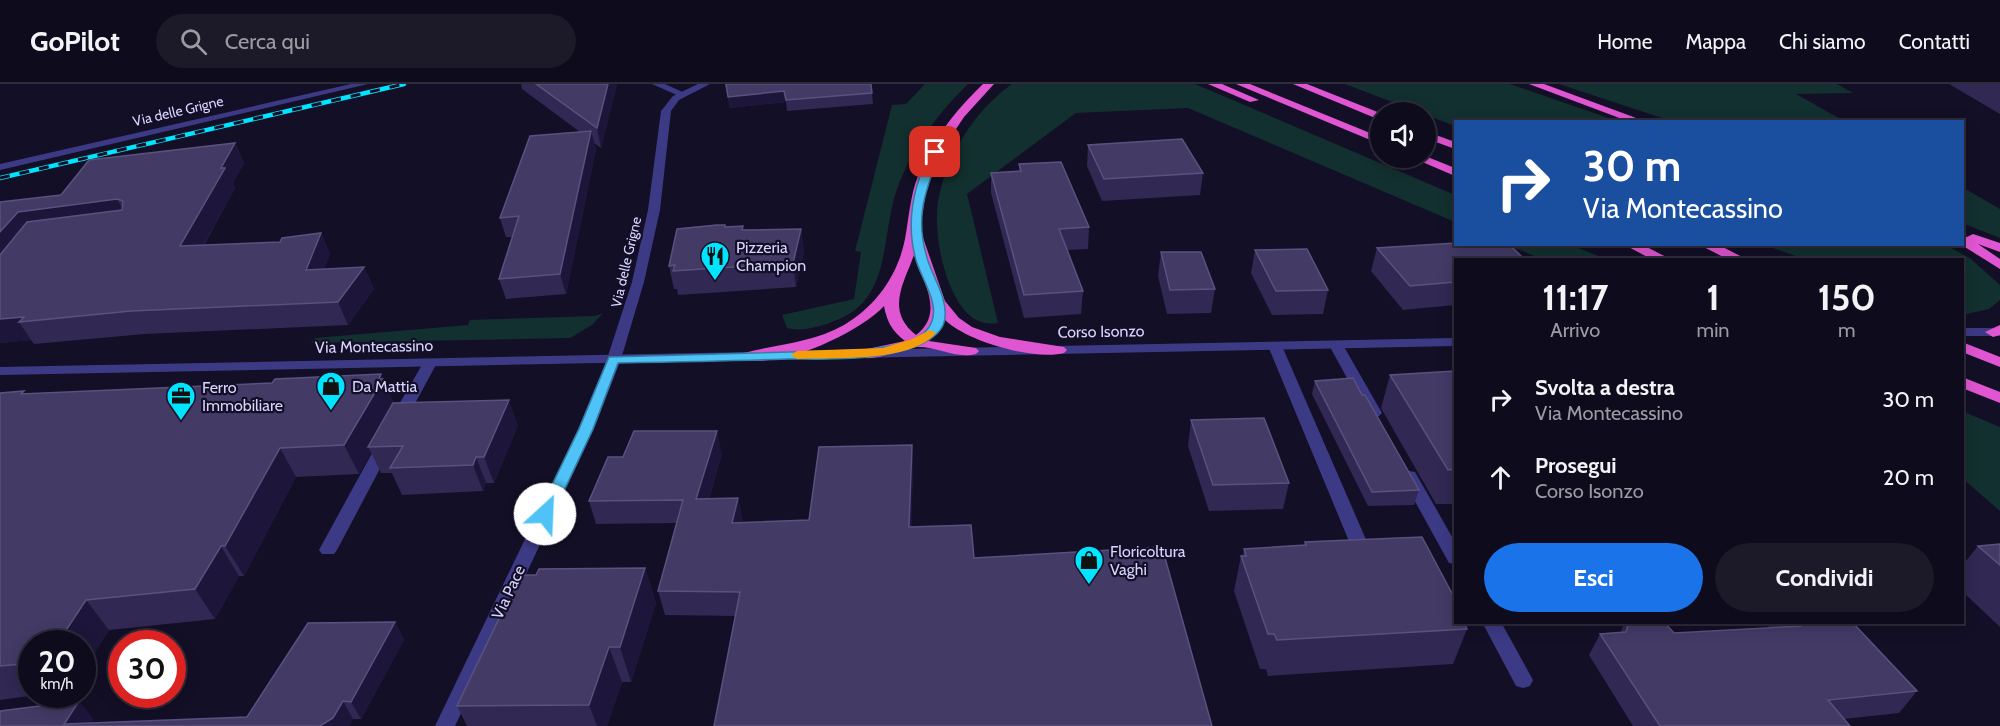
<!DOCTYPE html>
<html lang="it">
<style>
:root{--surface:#0e0b1c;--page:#1c1929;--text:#f1f3f6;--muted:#9b9ba3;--line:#2e2b3b;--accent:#1a73e8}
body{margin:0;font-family:Cabin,sans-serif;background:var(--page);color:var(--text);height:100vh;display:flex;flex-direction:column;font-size:22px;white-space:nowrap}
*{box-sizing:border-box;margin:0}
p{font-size:20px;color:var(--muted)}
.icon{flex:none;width:33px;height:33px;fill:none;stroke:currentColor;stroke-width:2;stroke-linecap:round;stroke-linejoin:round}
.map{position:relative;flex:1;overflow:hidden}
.panel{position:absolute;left:1454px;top:174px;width:510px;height:366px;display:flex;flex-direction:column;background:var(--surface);border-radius:0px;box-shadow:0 3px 15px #0003,0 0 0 2px var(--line)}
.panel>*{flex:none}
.hud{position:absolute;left:1454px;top:36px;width:510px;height:126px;border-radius:0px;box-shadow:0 3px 15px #0003,0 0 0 2px var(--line);background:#1a4fa0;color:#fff;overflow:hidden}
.fabs{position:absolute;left:1370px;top:18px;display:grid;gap:12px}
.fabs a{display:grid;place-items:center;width:66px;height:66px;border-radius:50%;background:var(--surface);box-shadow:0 3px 15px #0003,0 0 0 2px var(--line);font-size:30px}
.speed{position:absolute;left:18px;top:546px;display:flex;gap:12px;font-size:30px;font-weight:700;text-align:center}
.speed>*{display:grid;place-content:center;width:78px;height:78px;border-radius:50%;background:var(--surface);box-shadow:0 3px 15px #0003,0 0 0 2px var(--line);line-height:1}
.speed small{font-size:15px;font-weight:400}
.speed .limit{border:9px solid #d22;background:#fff;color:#111}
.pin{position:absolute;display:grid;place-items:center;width:51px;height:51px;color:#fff;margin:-26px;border-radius:12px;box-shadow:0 3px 9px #0006}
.me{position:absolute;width:66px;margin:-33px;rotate:25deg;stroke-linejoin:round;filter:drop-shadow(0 0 4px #0008)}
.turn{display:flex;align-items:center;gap:21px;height:126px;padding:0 30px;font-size:27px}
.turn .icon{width:78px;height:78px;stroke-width:2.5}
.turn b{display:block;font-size:42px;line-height:51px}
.eta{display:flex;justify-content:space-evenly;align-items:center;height:102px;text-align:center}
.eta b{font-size:36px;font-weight:700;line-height:42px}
.cta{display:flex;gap:12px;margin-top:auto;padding:12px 30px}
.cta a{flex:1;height:69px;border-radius:36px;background:var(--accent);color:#fff;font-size:24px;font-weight:700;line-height:69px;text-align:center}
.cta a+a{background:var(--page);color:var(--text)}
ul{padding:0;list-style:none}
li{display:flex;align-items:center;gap:18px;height:78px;padding:0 30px}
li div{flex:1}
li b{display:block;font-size:22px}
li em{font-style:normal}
header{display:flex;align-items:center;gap:36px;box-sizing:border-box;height:84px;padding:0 30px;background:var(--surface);border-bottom:2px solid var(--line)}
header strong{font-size:28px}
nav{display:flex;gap:33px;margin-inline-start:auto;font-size:21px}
.search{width:420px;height:54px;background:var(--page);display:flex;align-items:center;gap:15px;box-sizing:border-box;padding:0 21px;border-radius:33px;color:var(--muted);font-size:22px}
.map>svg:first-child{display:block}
.green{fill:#12302f}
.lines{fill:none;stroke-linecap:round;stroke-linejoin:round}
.service{fill:#3d3a85;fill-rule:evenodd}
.minor{fill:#3d3a85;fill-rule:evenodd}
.tertiary{fill:#3d3a85;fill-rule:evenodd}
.trunk{fill:#e055d1;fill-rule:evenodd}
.rail-casing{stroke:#00e5ff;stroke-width:4.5}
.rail{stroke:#130f26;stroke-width:3;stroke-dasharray:10;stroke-linecap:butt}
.wall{fill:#312854}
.shaded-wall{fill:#1d163a}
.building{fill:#433a66;stroke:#5a527e;stroke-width:1.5}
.route{fill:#4fc3f7;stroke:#337fa1;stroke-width:1.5}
.slow{fill:#f59e0b}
.labels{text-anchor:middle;stroke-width:4.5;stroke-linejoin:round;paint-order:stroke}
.far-street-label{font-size:14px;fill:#d9d4ff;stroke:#130f26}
.poi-label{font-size:16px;fill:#d9d4ff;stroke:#130f26;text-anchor:start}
.street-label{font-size:16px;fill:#d9d4ff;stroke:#130f26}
</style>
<header>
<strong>GoPilot</strong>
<div class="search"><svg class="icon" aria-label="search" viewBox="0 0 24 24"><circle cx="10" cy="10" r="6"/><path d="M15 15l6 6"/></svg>Cerca qui</div>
<nav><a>Home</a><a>Mappa</a><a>Chi siamo</a><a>Contatti</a></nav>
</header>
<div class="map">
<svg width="2000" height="642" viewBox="0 0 2000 642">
<rect width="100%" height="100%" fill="#130f26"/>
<g class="green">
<path d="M925 0H968C938 29 916 59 900 97 878 150 896 216 832 238 818 243 802 248 787 244L782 231 854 215 861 168 855 167 892 21 906 20Z"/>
<path d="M1012 0H1195L1455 111V138L1188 24 1076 29 967 110 998 239C949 249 932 151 938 118 946 72 974 27 1012 0Z"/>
<polygon points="1345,0 1510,0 1617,37 1455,38 1455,42"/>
<polygon points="1559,0 1837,0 1853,9 1796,10 1844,37 1671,37"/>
<polygon points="1962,103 2000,125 2000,154 1962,139"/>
<polygon points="1507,161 1571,161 1606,175 1542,175"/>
<polygon points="1765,161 1946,161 1971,175 2000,201 2000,216 1989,225 1962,231 1962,176 1804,175"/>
<polygon points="603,229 592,241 570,254 311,259 315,254 468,241 470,236 595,232"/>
<polygon points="1962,327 2000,343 2000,427 1962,394"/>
</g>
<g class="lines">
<g class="service">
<polygon points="652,0 665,0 687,10 679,12"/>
<polygon points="1336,257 1343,261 1382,329 1379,332 1374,334 1366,329 1329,261"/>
<polygon points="1275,258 1282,262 1374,474 1371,479 1365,480 1359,479 1356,474 1268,262"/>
<polygon points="430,275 437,279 406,336 398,341 393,339 390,336 423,279"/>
<polygon points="385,355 393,360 337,466 334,470 322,470 319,466 377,360"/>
<polygon points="1409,387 1415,388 1455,458 1455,480 1449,479 1401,392"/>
<polygon points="1482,538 1501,538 1533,596 1530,602 1523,604 1516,602"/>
</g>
<g class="minor">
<polygon points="351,0 368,0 0,86 0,80"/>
<polygon points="698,0 710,0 679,16 671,27 660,126 644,198 621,275 594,345 455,642 435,642 578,345 607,275 632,198 648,126 661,27 673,12"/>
</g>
<g class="tertiary">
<rect x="1962" y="244" width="38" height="8"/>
<polygon points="1455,254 1455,262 0,291 0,283"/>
</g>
<g class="trunk">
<path d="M983 0H994L964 33 942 66 927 101 920 145 945 217 959 234 972 243 1000 253 1064 263 1067 266 1064 269C1035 277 965 257 944 235L929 257 976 264 979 267 976 270C956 275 935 262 917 263 897 265 878 278 858 273L855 270 858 267 905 257C892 247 887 238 884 222 859 249 781 285 744 275L741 272 744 269C778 260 812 259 844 241 876 222 898 191 905 155 909 134 910 112 918 92 932 56 956 26 983 0ZM914 171C923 198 945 229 916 251 885 227 904 199 914 171Z"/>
<polygon points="1208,0 1222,0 1259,16 1250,18"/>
<polygon points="1236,0 1250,0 1380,53 1380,60"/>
<polygon points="1293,0 1307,0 1380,29 1380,36"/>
<polygon points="1529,0 1544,0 1647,38 1630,38"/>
<polygon points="1425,47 1455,58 1455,65 1425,54"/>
<polygon points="1425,72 1455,84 1455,92 1413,74"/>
<polygon points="1973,150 2000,159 2000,168 1978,160 2000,175 2000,185 1960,160 1962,160 1962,152 1967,153"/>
<polygon points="1623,160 1641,160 1672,176 1653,176"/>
<polygon points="1698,160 1717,160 1748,176 1729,176"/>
<polygon points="2000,241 2000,251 1993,253 1985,248"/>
<polygon points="1962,258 2000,273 2000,283 1962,268"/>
<polygon points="1962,293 2000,308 2000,319 1962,304"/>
</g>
<g class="rail-casing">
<polyline id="rail" points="0,94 404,0"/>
</g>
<use href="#rail" class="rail"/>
</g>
<g class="wall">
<polygon points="521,0 617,0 601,64 594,59 596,65 566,210 506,215 499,195 512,153 506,153 500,134 580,48 522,5"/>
<polygon points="725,0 871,0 873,20 787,27 786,18 730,24"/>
<polygon points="1949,0 2000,0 2000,30"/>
<polygon points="235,59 244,79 233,99 235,104 204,161 280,158 321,149 330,170 324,185 364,183 374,205 348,241 144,250 34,260 31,256 0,259 0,118 61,111"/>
<polygon points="1088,61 1203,89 1200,111 1102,117 1087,82"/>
<polygon points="1019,80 1089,143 1088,165 1067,166 1083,207 1081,230 1024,234 991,109 991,89 1019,87"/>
<polygon points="725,143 743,146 801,145 804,168 796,203 678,211 677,205 674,205 669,182"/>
<polygon points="1377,164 1455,176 1455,221 1403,226 1371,187"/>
<polygon points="1255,166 1328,206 1323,230 1272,231 1251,189"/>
<polygon points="1161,168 1215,205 1211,229 1167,230 1158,192"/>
<polygon points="1455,287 1455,420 1436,420 1381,324 1390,291"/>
<polygon points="1315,297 1362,311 1419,406 1414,421 1368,422 1312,310"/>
<polygon points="0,309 394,319 518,341 494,399 486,399 483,407 402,411 392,389 381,389 371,368 359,390 296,393 244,492 239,492 215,535 109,546 82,588 82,560 32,560 32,610 44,610 0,616"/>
<polygon points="1191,336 1289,399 1283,425 1209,427 1188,362"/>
<polygon points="912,361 913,384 911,443 736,532 665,531 658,507 676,439 596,440 589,417 722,370 709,415 738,414 743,439 809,436"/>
<polygon points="1305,458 1455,538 1467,538 1466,542 1467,545 1453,580 1268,592 1266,585 1260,585 1234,507 1241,472 1243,472 1244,465 1304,461"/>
<polygon points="2000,460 2000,543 1962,507 1962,482 1978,462"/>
<polygon points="645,484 656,519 631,598 622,598 607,642 467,642 457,622"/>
<polygon points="395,538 404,556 361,635 353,635 349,642 0,642 79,617 93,635 91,639 247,633"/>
<polygon points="1624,538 1664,538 1674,549 1770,544 1765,538 1852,538 1917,607 1899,629 1844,635 1850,642 1633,642 1589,571 1600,550 1621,548"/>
</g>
<g class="shaded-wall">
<polygon points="608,0 617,0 601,64 597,44"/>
<polygon points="784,7 786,18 730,24 728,13"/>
<polygon points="591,47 596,65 566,210 560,190"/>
<polygon points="235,59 244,79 233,99 235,104 191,183 180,162"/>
<polygon points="117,115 129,136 0,185 0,148 18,128"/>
<polygon points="801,145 804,168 796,203 793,179"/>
<polygon points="321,149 330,170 316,208 306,186"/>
<polygon points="364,183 374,205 348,241 338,218"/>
<polygon points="24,233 19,238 31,256 0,259 0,235"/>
<polygon points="381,290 396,323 368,363 371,368 359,390 344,361"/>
<polygon points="509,316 518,341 494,399 484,373"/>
<polygon points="717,347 722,370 702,438 696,415"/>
<polygon points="912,361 913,384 911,466 909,443"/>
<polygon points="280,364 296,393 244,492 225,462"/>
<polygon points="476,373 486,399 483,407 473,381"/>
<polygon points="738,414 743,438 737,463 732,439"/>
<polygon points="221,462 239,492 215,535 195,505"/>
<polygon points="645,484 656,519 631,598 620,563"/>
<polygon points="86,516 109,546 82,588 82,560 57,560"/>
<polygon points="395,538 404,556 361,635 351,618"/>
<polygon points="609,563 622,598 607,642 597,642 589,621"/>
<polygon points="79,617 93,635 89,642 63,642"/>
<polygon points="343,617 353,635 349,642 320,642"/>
</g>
<g class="building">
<polygon points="536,0 608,0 597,44"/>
<polygon points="726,0 871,0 872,9 786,16 784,7 728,13"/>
<polygon points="591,47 560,190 499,195 519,132 500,134 530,52"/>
<polygon points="1182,55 1203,89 1104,95 1088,61"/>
<polygon points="235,59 221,84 225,84 180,162 280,158 282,154 321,149 306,186 364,183 338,218 131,227 19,238 24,233 0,235 0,171 27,138 122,126 123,117 117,115 18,128 0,148 0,118 61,111 89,76"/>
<polygon points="1061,78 1089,143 1059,145 1083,207 1024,211 991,89 1021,87 1019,80"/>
<polygon points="717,141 725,141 725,143 743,142 742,146 801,145 793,179 673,187 675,181 669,182 677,145"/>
<polygon points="1455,159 1455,160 1509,160 1525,176 1455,176 1455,198 1410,202 1377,164"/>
<polygon points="1307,165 1328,206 1276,207 1255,166"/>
<polygon points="1161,168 1201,168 1215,205 1170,206"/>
<polygon points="1455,287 1455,385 1448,386 1390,291"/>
<polygon points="381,290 379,295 383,295 344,361 280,364 225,462 221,462 195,505 86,516 57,560 32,560 32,579 0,582 0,309 24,307 21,310 272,299 275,295"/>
<polygon points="1353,294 1362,311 1365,311 1419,406 1372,408 1315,297"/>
<polygon points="509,316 484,373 476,373 473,381 390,384 403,362 368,363 393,319"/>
<polygon points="1264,334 1289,399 1213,401 1191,336"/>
<polygon points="634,347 717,347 696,415 738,414 732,439 809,436 819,363 912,361 909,443 971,441 974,474 1162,463 1212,642 714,642 740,508 658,507 683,416 589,417 608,373 623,373"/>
<polygon points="1422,453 1455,515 1455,538 1464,538 1467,545 1277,556 1274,550 1268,550 1241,472 1246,472 1244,465 1306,461 1305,458"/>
<polygon points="2000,460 2000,481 1978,462"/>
<polygon points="645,484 620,563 609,563 589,621 457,622 520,491 536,491 539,485"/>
<polygon points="395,538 351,618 343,617 333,634 320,642 64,642 65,640 247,633 308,539"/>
<polygon points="1629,538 1664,538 1674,549 1801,542 1798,538 1852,538 1917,607 1828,616 1850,642 1660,642 1600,550 1626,548"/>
<polygon points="79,617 63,642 0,642 0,627"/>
</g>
<path class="route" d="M932 65 940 68C925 108 914 134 928 177 934 195 947 214 945 233 944 253 917 263 901 267 864 277 825 275 787 275 731 277 675 278 618 279L593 345 553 430 551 434H540L538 430 579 345 609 273 863 266C883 263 924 261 932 237 939 218 921 194 916 176 905 137 913 101 932 65Z"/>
<path class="slow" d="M930 246 936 249C910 279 834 273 797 275L791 271 797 267 883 264 912 255Z"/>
<defs>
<g id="restaurant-pin" transform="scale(1.5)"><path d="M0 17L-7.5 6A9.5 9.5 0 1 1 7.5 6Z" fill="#00e5ff" stroke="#130f26"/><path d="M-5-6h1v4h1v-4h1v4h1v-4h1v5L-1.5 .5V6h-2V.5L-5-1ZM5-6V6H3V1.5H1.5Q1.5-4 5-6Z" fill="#111"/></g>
<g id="shop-pin" transform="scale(1.5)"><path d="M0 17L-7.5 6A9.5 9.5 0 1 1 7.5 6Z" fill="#00e5ff" stroke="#130f26"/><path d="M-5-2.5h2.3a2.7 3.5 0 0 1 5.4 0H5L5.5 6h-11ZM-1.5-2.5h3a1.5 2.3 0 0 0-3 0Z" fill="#111"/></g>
<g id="office-pin" transform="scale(1.5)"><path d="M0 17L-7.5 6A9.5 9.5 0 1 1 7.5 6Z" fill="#00e5ff" stroke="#130f26"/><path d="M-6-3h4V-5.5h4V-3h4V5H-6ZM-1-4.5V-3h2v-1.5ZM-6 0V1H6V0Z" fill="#111"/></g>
</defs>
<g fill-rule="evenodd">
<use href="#restaurant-pin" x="715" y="172"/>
<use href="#shop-pin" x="331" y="302"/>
<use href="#office-pin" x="181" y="312"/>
<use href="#shop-pin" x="1089" y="476"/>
</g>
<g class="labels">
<g class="far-street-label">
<text transform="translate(178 27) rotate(-13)" y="5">Via delle Grigne</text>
<text transform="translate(626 178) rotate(-77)" y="5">Via delle Grigne</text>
</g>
<g class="poi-label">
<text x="736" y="169">Pizzeria<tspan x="736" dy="18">Champion</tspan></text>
<text x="352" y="308">Da Mattia</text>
<text x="202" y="309">Ferro<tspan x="202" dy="18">Immobiliare</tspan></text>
<text x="1110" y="473">Floricoltura<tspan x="1110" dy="18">Vaghi</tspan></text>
</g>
<g class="street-label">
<text transform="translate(1101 247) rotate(-1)" y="6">Corso Isonzo</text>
<text transform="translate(374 262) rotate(-1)" y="6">Via Montecassino</text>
<text transform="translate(508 508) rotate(-65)" y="6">Via Pace</text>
</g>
</g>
</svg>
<div class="fabs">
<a><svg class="icon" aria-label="sound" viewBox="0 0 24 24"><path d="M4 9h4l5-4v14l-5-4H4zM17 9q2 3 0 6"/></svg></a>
</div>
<div class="speed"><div>20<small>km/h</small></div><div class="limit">30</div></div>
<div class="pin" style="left:935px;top:68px;background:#d93025"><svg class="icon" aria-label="arrive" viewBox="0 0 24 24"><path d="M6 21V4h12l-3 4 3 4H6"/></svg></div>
<svg class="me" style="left:545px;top:430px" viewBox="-20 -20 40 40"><circle r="19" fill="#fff"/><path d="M0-13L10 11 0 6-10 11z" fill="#4fc3f7"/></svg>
<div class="hud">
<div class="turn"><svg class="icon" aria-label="right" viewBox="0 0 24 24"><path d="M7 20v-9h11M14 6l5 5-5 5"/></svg><div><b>30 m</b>Via Montecassino</div></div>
</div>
<section class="panel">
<div class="eta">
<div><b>11:17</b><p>Arrivo</p></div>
<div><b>1</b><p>min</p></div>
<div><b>150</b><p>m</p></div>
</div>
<ul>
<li><svg class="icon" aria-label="right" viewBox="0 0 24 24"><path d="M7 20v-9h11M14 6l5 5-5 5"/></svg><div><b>Svolta a destra</b><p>Via Montecassino</p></div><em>30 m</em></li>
<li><svg class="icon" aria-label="ahead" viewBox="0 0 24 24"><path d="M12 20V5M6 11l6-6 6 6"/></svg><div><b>Prosegui</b><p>Corso Isonzo</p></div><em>20 m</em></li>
</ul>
<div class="cta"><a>Esci</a><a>Condividi</a></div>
</section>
</div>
